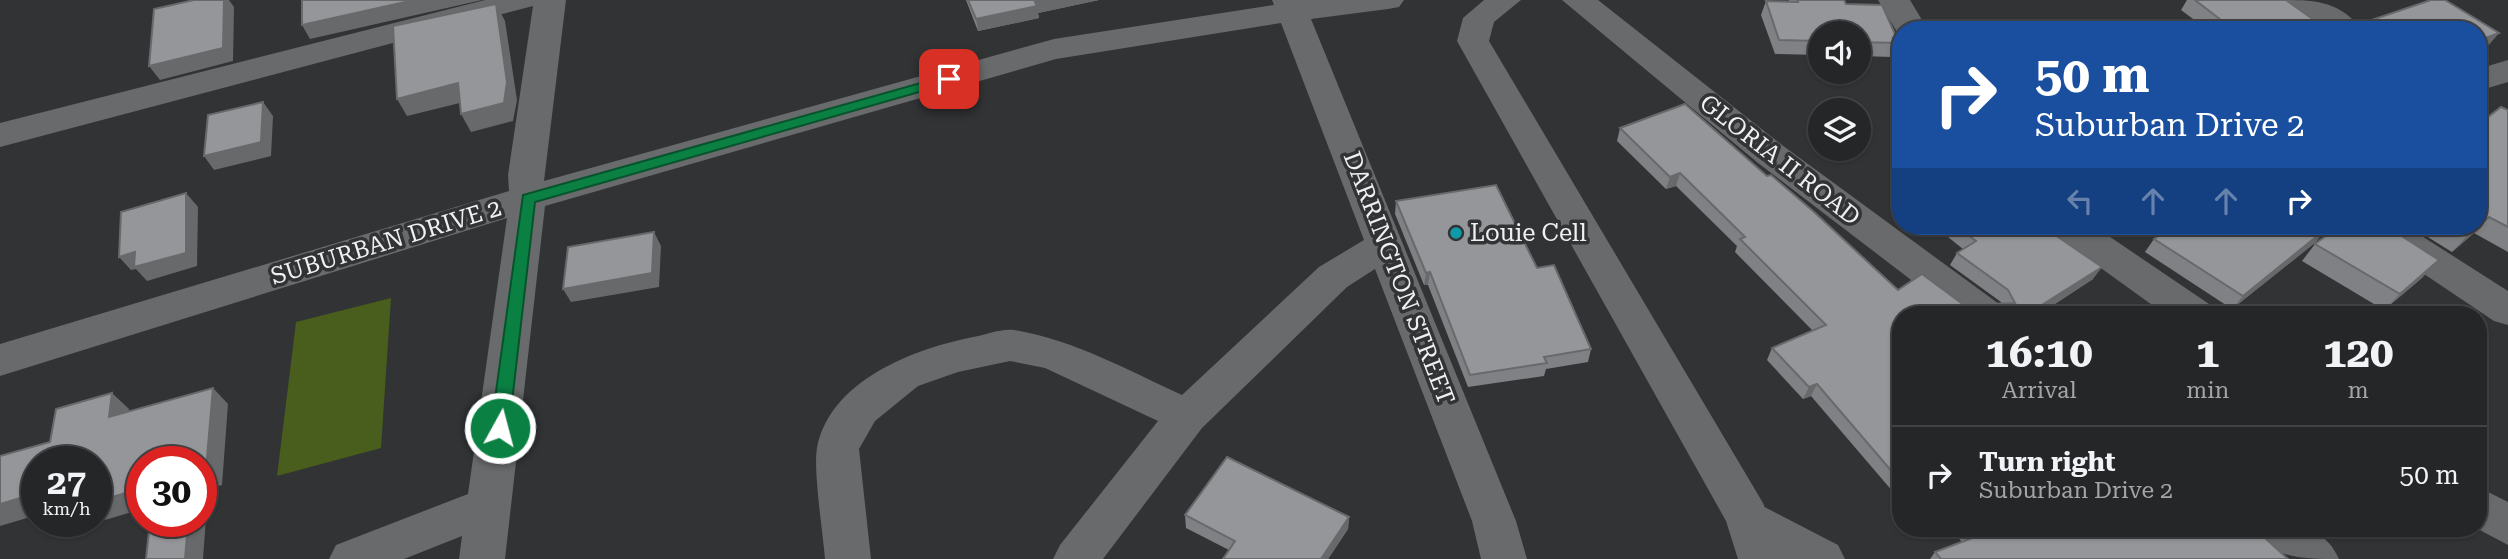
<!DOCTYPE html>
<style>
:root{--surface:#252628;--page:#313234;--text:#f1f3f6;--muted:#a3a5a8;--line:#424345}
body{margin:0;font-family:"Roboto Serif",serif;background:var(--page);color:var(--text);height:100vh;display:flex;flex-direction:column;font-size:26px;white-space:nowrap}
*{box-sizing:border-box;margin:0}
p{font-size:23px;color:var(--muted)}
.icon{flex:none;width:38px;height:38px;fill:none;stroke:currentColor;stroke-width:2;stroke-linecap:round;stroke-linejoin:round}
.map{position:relative;flex:1;overflow:hidden}
.sheet{position:absolute;left:1892px;top:306px;width:595px;height:231px;display:flex;flex-direction:column;background:var(--surface);border-radius:28px;box-shadow:0 2px 5px #0004,0 0 0 2px var(--line)}
.sheet>*{flex:none}
.banner{position:absolute;left:1892px;top:21px;width:595px;height:214px;border-radius:28px;box-shadow:0 2px 5px #0004,0 0 0 2px var(--line);background:#1a4fa0;color:#fff;overflow:hidden}
.buttons{position:absolute;left:1808px;top:21px;display:grid;gap:14px}
.buttons a{display:grid;place-items:center;width:63px;height:63px;border-radius:50%;background:var(--surface);box-shadow:0 2px 5px #0004,0 0 0 2px var(--line);font-size:35px}
.speed{position:absolute;left:21px;top:446px;display:flex;gap:14px;font-size:35px;font-weight:700;text-align:center}
.speed>*{display:grid;place-content:center;width:91px;height:91px;border-radius:50%;background:var(--surface);box-shadow:0 2px 5px #0004,0 0 0 2px var(--line);line-height:1}
.speed small{font-size:18px;font-weight:400}
.speed .limit{border:10px solid #d22;background:#fff;color:#111}
.pin{position:absolute;display:grid;place-items:center;width:60px;height:60px;color:#fff;margin:-30px;border-radius:14px;box-shadow:0 4px 10px #0006}
.me{position:absolute;width:77px;margin:-38px;rotate:7deg;stroke-linejoin:round;filter:drop-shadow(0 0 5px #0008)}
.turn{display:flex;align-items:center;gap:24px;height:147px;padding:0 28px;font-size:32px}
.turn .icon{width:91px;height:91px;stroke-width:2.5}
.turn b{display:block;font-size:49px;line-height:60px}
.lanes{display:flex;align-items:center;height:66px;padding:0 28px;background:#0003;justify-content:center;gap:35px;direction:ltr}
.lanes .off{opacity:.35}
.eta{display:flex;justify-content:space-evenly;align-items:center;height:119px;text-align:center}
.eta b{font-size:42px;font-weight:700;line-height:49px}
ul{padding:0;list-style:none}
li{display:flex;align-items:center;gap:21px;height:98px;padding:0 28px;border-top:2px solid var(--line)}
li div{flex:1}
li b{display:block;font-size:26px}
li em{font-style:normal}
.map>svg:first-child{display:block}
.green{fill:#495d1c}
.lines{fill:none;stroke-linecap:round;stroke-linejoin:round}
.minor{fill:#686a6c;fill-rule:evenodd}
.tertiary{fill:#686a6c;fill-rule:evenodd}
.wall{fill:#808184}
.shaded-wall{fill:#68696b}
.building{fill:#959699;stroke:#68696b;stroke-width:2}
.route{fill:#0b8043;stroke:#07532c;stroke-width:2}
.culture-dot{fill:#0f9aa8;stroke:#313335;stroke-width:2.5}
.labels{text-anchor:middle;stroke-width:7;stroke-linejoin:round;paint-order:stroke}
.street-label{font-size:24px;fill:#eff0f2;stroke:#313335}
.poi-label{font-size:24px;fill:#eff0f2;stroke:#313335;text-anchor:start}
</style>
<div class="map">
<svg width="2508" height="559" viewBox="0 0 2508 559">
<rect width="100%" height="100%" fill="#313335"/>
<polygon class="green" points="391,298 381,448 277,476 296,322"/>
<g class="lines">
<g class="minor">
<path d="M485 0H566L544 181 1054 39 1274 5 1272 0H1404L1399 7 1388 9 1311 19 1516 521 1527 559H1481L1472 521 1375 269 1347 287 1202 428 1103 559H1053L1060 545 1158 421 1045 368 1010 361 958 372 918 386 875 421 859 449 871 559H825C823 533 813 470 817 448 830 380 914 349 973 337 985 335 1002 328 1014 330 1074 340 1127 370 1182 395L1319 267 1364 240 1281 23 1056 59 545 206 505 559H459L462 536 404 559H329L336 545 468 494 507 218 0 376V344L509 191 508 175 533 6 0 147V123Z"/>
<polygon points="1878,0 1910,0 1928,30 1900,30 1900,37"/>
<path d="M2286 0C2316 0 2342 2 2361 30H2323Z"/>
<polygon points="2508,60 2508,82 2478,91 2478,69"/>
<polygon points="2049,226 2094,226 2209,304 2215,315 2166,315 2055,235"/>
<polygon points="2361,226 2406,226 2508,291 2508,325 2494,321 2366,235"/>
<polygon points="2478,487 2508,502 2508,545 2476,528"/>
<polygon points="1747,498 1838,545 1845,559 1781,559 1731,531 1725,517 1731,503"/>
</g>
<g class="tertiary">
<polygon points="1484,0 1521,0 1494,22 1489,41 1763,503 1784,559 1738,559 1726,521 1457,41 1463,18"/>
<polygon points="1562,0 1598,0 1782,145 1999,304 2005,315 1957,315 1758,163"/>
<path d="M2253 528C2290 528 2321 520 2339 559 2302 559 2271 559 2253 528Z"/>
</g>
</g>
<g class="wall">
<polygon points="966,0 1099,0 1038,13 1039,18 978,31"/>
<polygon points="1789,0 1844,0 1846,4 1899,43 1893,57 1858,56 1858,33 1820,33 1820,55 1775,54 1761,15 1766,1 1788,2"/>
<polygon points="2187,0 2286,0 2328,30 2208,30 2181,10"/>
<polygon points="2508,110 2508,252 2474,233 2452,252 2410,226 2478,226"/>
<polygon points="1620,128 1898,290 1964,305 2002,304 2001,302 1950,265 1957,253 1963,249 1948,237 1954,226 2042,226 2093,279 2038,315 1900,315 1900,490 1894,493 1811,396 1803,399 1767,360 1772,348 1813,331 1735,252 1737,246 1676,186 1666,189 1617,141"/>
<polygon points="1396,201 1537,268 1591,349 1588,362 1546,369 1544,376 1468,387 1428,285 1424,285 1395,214"/>
<polygon points="2154,239 2316,242 2232,309 2145,252"/>
<polygon points="2315,244 2423,277 2384,310 2302,261"/>
<polygon points="1185,515 1349,517 1348,529 1328,559 1223,559 1229,550 1186,528"/>
<polygon points="1950,528 2189,528 2195,534 2288,559 1930,559 1935,552 1962,542"/>
</g>
<g class="shaded-wall">
<polygon points="224,0 229,0 234,7 233,61 160,80 149,66"/>
<polygon points="414,0 482,0 310,39 302,25"/>
<polygon points="1043,0 1099,0 1038,13 1039,18 978,31 976,19"/>
<polygon points="496,4 505,21 517,100 513,121 471,132 461,114"/>
<polygon points="2499,33 2488,46 2478,50 2478,41"/>
<polygon points="458,83 468,101 407,116 397,99"/>
<polygon points="263,102 273,116 271,156 214,170 204,156"/>
<polygon points="1680,173 1676,186 1666,189 1670,177"/>
<polygon points="186,193 198,207 197,266 147,281 136,269 131,270 119,257"/>
<polygon points="2489,217 2474,233 2452,252 2467,236"/>
<polygon points="2327,228 2316,242 2232,309 2243,296"/>
<polygon points="654,232 661,246 659,287 571,302 563,289"/>
<polygon points="2439,260 2423,277 2384,310 2400,294"/>
<polygon points="2102,267 2093,279 2038,315 2026,315"/>
<polygon points="1430,272 1428,285 1424,285 1426,273"/>
<polygon points="1817,384 1811,396 1803,399 1809,387"/>
<polygon points="213,388 228,404 222,485 208,489 203,559 185,559 188,522 201,522 201,470"/>
<polygon points="112,393 129,409 126,433 109,417"/>
<polygon points="1900,482 1900,490 1894,493"/>
<polygon points="142,488 142,509 88,525 83,522 96,522 96,502"/>
<polygon points="37,493 37,515 0,526 0,504"/>
<polygon points="1349,517 1348,529 1328,559 1321,559"/>
</g>
<g class="building">
<polygon points="194,0 224,0 223,48 149,66 154,9"/>
<polygon points="302,0 414,0 302,25"/>
<polygon points="968,0 1043,0 1035,2 1037,6 976,19"/>
<polygon points="1797,0 1844,0 1846,4 1882,5 1899,43 1858,42 1858,33 1820,33 1820,41 1779,40 1766,1 1798,2"/>
<polygon points="2195,0 2286,0 2328,30 2234,30"/>
<polygon points="2431,0 2445,0 2499,33 2478,41 2478,30 2342,30"/>
<polygon points="496,4 507,82 504,103 461,114 458,83 397,99 393,26"/>
<polygon points="263,102 261,142 204,156 208,115"/>
<polygon points="1685,104 1767,176 1771,175 1813,211 1898,290 1922,274 1964,305 2015,303 2008,290 1957,253 1976,241 1956,226 2042,226 2102,267 2026,315 1900,315 1900,481 1817,384 1809,387 1772,348 1826,325 1740,239 1745,237 1680,173 1670,177 1620,128"/>
<polygon points="2501,107 2508,110 2508,227 2489,217 2467,236 2452,226 2478,226 2478,125"/>
<polygon points="1496,185 1537,268 1554,265 1591,349 1544,357 1547,363 1470,375 1430,272 1426,273 1396,201"/>
<polygon points="186,193 186,253 134,267 135,252 119,257 121,212"/>
<polygon points="2173,226 2322,226 2327,228 2243,296 2154,239"/>
<polygon points="2339,226 2386,226 2439,260 2400,294 2315,244"/>
<polygon points="654,232 652,273 563,289 568,247"/>
<polygon points="213,388 206,469 201,470 201,462 142,462 142,488 96,502 96,462 37,462 37,493 0,504 0,456 50,442 56,409 112,393 109,417"/>
<polygon points="1227,457 1349,517 1321,559 1223,559 1235,541 1185,515"/>
<polygon points="150,522 188,522 185,559 146,559"/>
<polygon points="1968,528 2189,528 2195,534 2206,528 2254,528 2288,559 1941,559 1935,552 1975,537"/>
</g>
<polygon class="route" points="949,75 954,76 954,82 535,202 509,428 500,436 494,433 491,428 523,195"/>
<circle class="culture-dot" cx="1456" cy="233" r="7"/>
<g class="labels">
<g class="street-label">
<text transform="translate(1780 160) rotate(38)" y="8">GLORIA II ROAD</text>
<text transform="translate(386 242) rotate(-17)" y="8">SUBURBAN DRIVE 2</text>
<text transform="translate(1399 278) rotate(69)" y="8">DARRINGTON STREET</text>
</g>
<g class="poi-label">
<text x="1470" y="241">Louie Cell</text>
</g>
</g>
</svg>
<div class="buttons">
<a><svg class="icon" aria-label="sound" viewBox="0 0 24 24"><path d="M4 9h4l5-4v14l-5-4H4zM17 9q2 3 0 6"/></svg></a>
<a><svg class="icon" aria-label="layers" viewBox="0 0 24 24"><path d="M12 4l9 5-9 5-9-5zM3 14l9 5 9-5"/></svg></a>
</div>
<div class="speed"><div>27<small>km/h</small></div><div class="limit">30</div></div>
<div class="pin" style="left:949px;top:79px;background:#d93025"><svg class="icon" aria-label="arrive" viewBox="0 0 24 24"><path d="M6 21V4h12l-3 4 3 4H6"/></svg></div>
<svg class="me" style="left:500px;top:428px" viewBox="-20 -20 40 40"><circle r="17" fill="#0b8043" stroke="#fff" stroke-width="3"/><path d="M0-11L8 9 0 5-8 9z" fill="#fff"/></svg>
<div class="banner">
<div class="turn"><svg class="icon" aria-label="right" viewBox="0 0 24 24"><path d="M7 20v-9h11M14 6l5 5-5 5"/></svg><div><b>50 m</b>Suburban Drive 2</div></div>
<div class="lanes"><svg class="icon off" aria-label="left" viewBox="0 0 24 24"><path d="M17 20v-9H6M10 6l-5 5 5 5"/></svg><svg class="icon off" aria-label="ahead" viewBox="0 0 24 24"><path d="M12 20V5M6 11l6-6 6 6"/></svg><svg class="icon off" aria-label="ahead" viewBox="0 0 24 24"><path d="M12 20V5M6 11l6-6 6 6"/></svg><svg class="icon" aria-label="right" viewBox="0 0 24 24"><path d="M7 20v-9h11M14 6l5 5-5 5"/></svg></div>
</div>
<section class="sheet">
<div class="eta">
<div><b>16:10</b><p>Arrival</p></div>
<div><b>1</b><p>min</p></div>
<div><b>120</b><p>m</p></div>
</div>
<ul>
<li><svg class="icon" aria-label="right" viewBox="0 0 24 24"><path d="M7 20v-9h11M14 6l5 5-5 5"/></svg><div><b>Turn right</b><p>Suburban Drive 2</p></div><em>50 m</em></li>
</ul>
</section>
</div>
